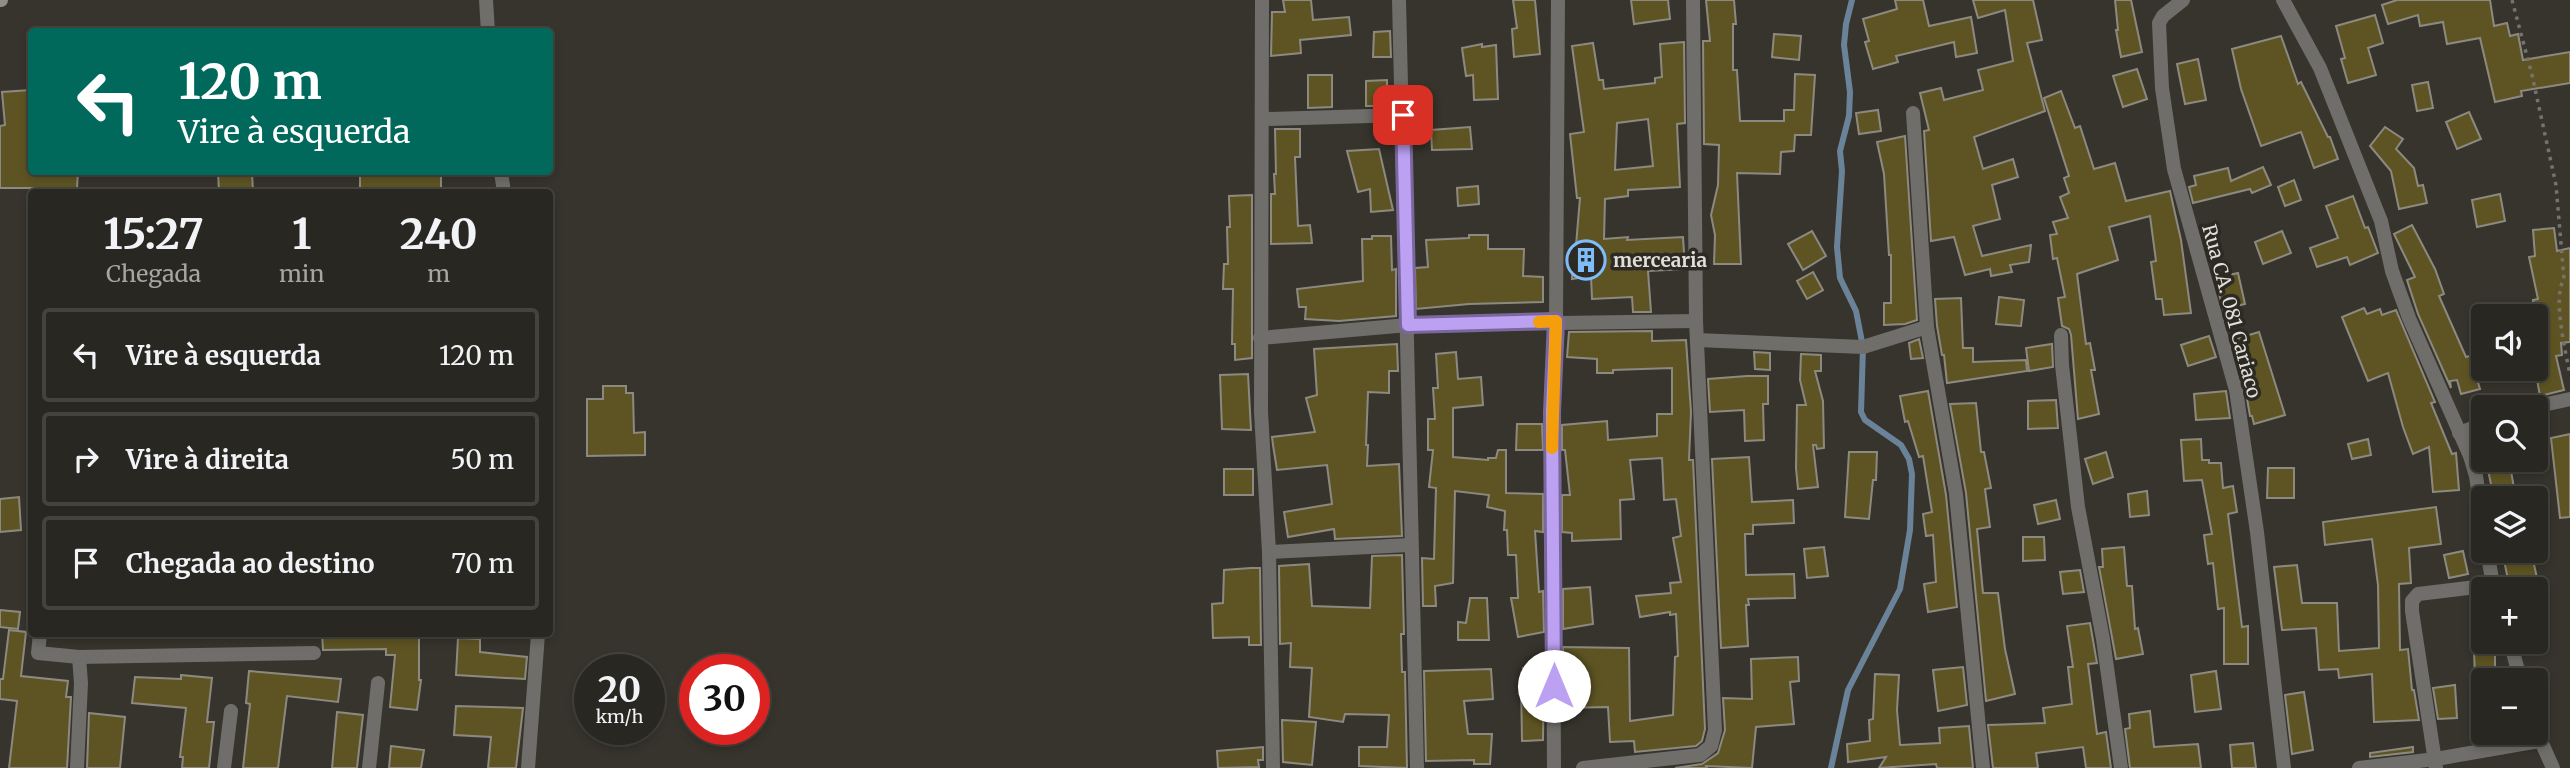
<!DOCTYPE html>
<html lang="pt">
<meta charset="utf-8">
<style>
:root{--surface:#282721;--page:#302f2a;--text:#f1f3f6;--muted:#a5a5a5;--line:#44443f}
body{margin:0;font-family:Merriweather,serif;background:var(--page);color:var(--text);height:100vh;display:flex;flex-direction:column;font-size:26px;white-space:nowrap}
*{box-sizing:border-box;margin:0}
p{font-size:23px;color:var(--muted)}
.icon{flex:none;width:38px;height:38px;fill:none;stroke:currentColor;stroke-width:2;stroke-linecap:round;stroke-linejoin:round}
.map{position:relative;flex:1;overflow:hidden}
.side{position:absolute;left:28px;top:189px;width:525px;height:448px;display:flex;flex-direction:column;background:var(--surface);border-radius:7px;box-shadow:0 4px 10px #0003,0 0 0 2px var(--line)}
.side>*{flex:none}
.top-card{position:absolute;left:28px;top:28px;width:525px;height:147px;border-radius:7px;box-shadow:0 4px 10px #0003,0 0 0 2px var(--line);background:#00695c;color:#fff;overflow:hidden}
.controls{position:absolute;left:2471px;top:304px;display:grid;gap:14px}
.controls a{display:grid;place-items:center;width:77px;height:77px;border-radius:7px;background:var(--surface);box-shadow:0 4px 10px #0003,0 0 0 2px var(--line);font-size:35px}
.speed{position:absolute;left:574px;top:654px;display:flex;gap:14px;font-size:35px;font-weight:700;text-align:center}
.speed>*{display:grid;place-content:center;width:91px;height:91px;border-radius:50%;background:var(--surface);box-shadow:0 4px 10px #0003,0 0 0 2px var(--line);line-height:1}
.speed small{font-size:18px;font-weight:400}
.speed .limit{border:10px solid #d22;background:#fff;color:#111}
.pin{position:absolute;display:grid;place-items:center;width:60px;height:60px;color:#fff;margin:-30px;border-radius:14px;box-shadow:0 4px 10px #0006}
.me{position:absolute;width:77px;margin:-38px;rotate:0deg;stroke-linejoin:round;filter:drop-shadow(0 0 5px #0008)}
.turn{display:flex;align-items:center;gap:24px;height:147px;padding:0 35px;font-size:32px}
.turn .icon{width:91px;height:91px;stroke-width:2.5}
.turn b{display:block;font-size:49px;line-height:60px}
.eta{display:flex;justify-content:space-evenly;align-items:center;height:119px;text-align:center}
.eta b{font-size:42px;font-weight:700;line-height:49px}
ul{padding:0;list-style:none}
li{display:flex;align-items:center;gap:21px;height:94px;margin:0 14px 10px;padding:0 21px;border:4px solid var(--line);border-radius:7px}
li div{flex:1}
li b{display:block;font-size:26px}
li em{font-style:normal}
.map>svg:first-child{display:block}
.lines{fill:none;stroke-linecap:round;stroke-linejoin:round}
.stream{stroke:#6b8399;stroke-width:6}
.building{fill:#5e5423;stroke:#8c8a80;stroke-width:2;fill-rule:evenodd}
.path{stroke:#75736c;stroke-width:3.5;stroke-dasharray:3.5 5;stroke-linecap:butt}
.minor{stroke:#6f6e6a;stroke-width:14}
.secondary{stroke:#908e87;stroke-width:14}
.route-casing{stroke:#7a689d;stroke-width:18}
.route{stroke:#bca0f2;stroke-width:12}
.slow{stroke:#f59e0b;stroke-width:12}
.labels{text-anchor:middle;stroke-width:7;stroke-linejoin:round;paint-order:stroke}
.poi-label{font-size:19px;font-weight:bold;fill:#e1dfda;stroke:#2c2a22;text-anchor:start}
.street-label{font-size:19px;fill:#e1dfda;stroke:#2c2a22}
</style>
<div class="map">
<svg width="2570" height="768" viewBox="0 0 2570 768">
<rect width="100%" height="100%" fill="#36342c"/>
<g class="lines">
<polyline class="stream" points="1831,768 1848,690 1900,589 1910,530 1912,474 1909,459 1901,445 1865,420 1861,412 1863,347 1856,311 1840,278 1837,247 1842,171 1840,151 1849,116 1850,92 1844,45 1846,24 1852,0"/>
</g>
<g class="building">
<polygon points="1283,0 1311,0 1313,20 1349,17 1351,35 1300,40 1301,53 1271,56 1272,12 1285,12"/>
<polygon points="1513,0 1535,0 1540,54 1514,57 1512,29 1517,28"/>
<polygon points="1631,0 1668,0 1670,19 1634,24"/>
<polygon points="1706,0 1734,0 1736,24 1733,24 1733,70 1737,70 1740,121 1784,121 1784,110 1794,110 1795,74 1815,75 1811,135 1795,135 1794,151 1781,152 1780,174 1737,173 1741,264 1714,264 1715,235 1711,215 1718,185 1719,145 1704,144 1703,41 1710,41"/>
<polygon points="1895,0 1923,0 1929,26 1971,17 1977,53 1956,57 1954,42 1896,56 1898,62 1873,69 1865,42 1869,41 1863,19 1897,9"/>
<polygon points="1973,0 2033,0 2042,40 2027,43 2045,111 1974,137 1983,169 2013,159 2018,177 1992,185 2000,219 1973,226 1982,256 2031,245 2029,262 2010,265 2012,272 1991,276 1990,269 1965,275 1954,237 1931,241 1924,131 1929,130 1920,93 1941,88 1944,100 1983,90 1978,70 2013,61 2005,10 1978,18"/>
<polygon points="2115,0 2131,0 2142,52 2121,57 2116,30 2118,30"/>
<polygon points="2397,0 2490,0 2494,26 2507,23 2510,36 2518,34 2523,60 2570,52 2570,83 2521,91 2522,96 2495,102 2480,38 2447,44 2443,22 2420,26 2418,15 2388,24 2382,5"/>
<polygon points="2375,15 2383,43 2368,48 2376,75 2348,83 2341,59 2345,58 2336,26"/>
<polygon points="1390,31 1391,57 1373,57 1374,32"/>
<polygon points="1774,34 1801,36 1799,60 1772,57"/>
<polygon points="2281,36 2298,84 2301,82 2328,137 2330,137 2338,159 2314,168 2301,132 2261,146 2241,89 2232,49"/>
<path d="M1684 42 1685 123 1677 124 1680 187 1628 190V196L1605 199 1604 239 1628 237 1627 240 1683 237 1685 269 1648 271 1651 312H1633L1632 297 1592 299 1591 276 1572 279 1574 245H1576L1580 198H1577L1570 134 1584 132 1572 46 1593 43 1599 80H1603L1604 89 1655 83V78L1662 77 1660 44ZM1648 119 1653 166 1615 170 1617 123Z"/>
<polygon points="1482,44 1482,47 1496,45 1498,99 1474,100 1473,75 1466,76 1462,48"/>
<polygon points="2198,59 2206,100 2185,104 2177,64"/>
<polygon points="2137,69 2147,99 2123,107 2113,76"/>
<polygon points="1308,75 1332,75 1332,107 1308,108"/>
<polygon points="1387,80 1387,93 1392,93 1392,106 1366,106 1366,81"/>
<polygon points="2428,82 2433,108 2417,111 2412,85"/>
<polygon points="30,90 32,172 78,172 77,188 0,188 0,126 5,125 2,92"/>
<polygon points="2061,91 2075,128 2080,126 2094,169 2115,163 2126,201 2170,191 2181,240 2191,313 2164,315 2162,299 2156,299 2151,262 2156,261 2150,216 2109,227 2118,260 2077,274 2086,344 2090,343 2095,370 2091,370 2099,414 2078,419 2071,335 2069,329 2062,326 2058,298 2065,297 2057,258 2053,259 2050,235 2057,234 2053,222 2068,218 2060,197 2069,193 2064,178 2069,176 2044,98"/>
<polygon points="1878,110 1881,131 1859,134 1856,113"/>
<polygon points="2469,112 2481,139 2457,149 2446,122"/>
<polygon points="1470,127 1472,149 1432,150 1431,130"/>
<polygon points="2385,127 2403,139 2396,149 2414,168 2418,186 2423,185 2427,203 2399,209 2391,171 2370,146"/>
<polygon points="1275,129 1300,129 1300,157 1295,157 1298,226 1310,225 1312,243 1271,244 1271,194 1275,194 1274,174 1276,174"/>
<polygon points="1905,136 1917,320 1905,324 1884,325 1884,303 1891,303 1891,255 1889,255 1884,174 1877,142"/>
<polygon points="1379,149 1393,210 1371,212 1370,189 1358,192 1347,151"/>
<polygon points="2263,167 2271,185 2252,193 2250,189 2193,203 2189,187 2196,185 2194,176 2228,168 2231,181"/>
<polygon points="218,172 252,172 253,192 219,192"/>
<polygon points="360,172 441,173 441,192 360,192"/>
<polygon points="2294,180 2301,200 2285,206 2278,187"/>
<polygon points="1478,186 1479,204 1458,206 1457,188"/>
<polygon points="2500,194 2505,221 2477,227 2472,200"/>
<polygon points="1252,195 1252,358 1235,360 1235,344 1232,344 1233,289 1223,289 1224,264 1228,264 1227,227 1230,227 1229,196"/>
<polygon points="2353,196 2365,228 2368,227 2378,253 2350,265 2347,257 2317,267 2310,248 2338,238 2326,206"/>
<polygon points="2412,225 2435,269 2444,294 2439,296 2466,357 2470,356 2480,389 2461,394 2457,380 2450,381 2451,388 2418,314 2407,280 2415,277 2394,234"/>
<polygon points="2554,228 2557,251 2570,248 2570,342 2561,343 2562,355 2556,356 2564,390 2540,396 2536,374 2543,373 2533,300 2538,299 2529,257 2535,256 2533,230"/>
<polygon points="1812,231 1826,256 1803,270 1788,244"/>
<polygon points="2282,231 2291,253 2263,264 2255,242"/>
<polygon points="1469,235 1488,235 1488,249 1524,249 1523,276 1543,277 1543,302 1469,304 1416,309 1415,268 1428,267 1426,240 1469,238"/>
<polygon points="1372,236 1391,236 1392,270 1396,269 1396,316 1339,321 1305,319 1306,307 1299,307 1297,289 1363,281 1362,239 1372,239"/>
<polygon points="1813,272 1823,290 1807,299 1797,281"/>
<polygon points="2238,273 2245,304 2223,309 2215,278"/>
<polygon points="1999,297 2024,300 2021,326 1996,324"/>
<polygon points="1961,298 1963,348 1973,348 1973,362 2026,360 2027,371 1947,383 1944,355 1942,355 1937,326 1935,299"/>
<polygon points="2364,308 2367,314 2380,309 2382,315 2396,310 2435,402 2431,403 2452,454 2456,453 2459,490 2433,492 2429,447 2413,454 2403,427 2388,373 2368,381 2342,317"/>
<polygon points="1652,331 1652,341 1686,340 1691,412 1689,460 1693,460 1705,729 1702,741 1696,746 1635,752 1634,741 1610,742 1608,707 1563,708 1563,647 1629,648 1630,721 1673,715 1675,657 1678,656 1676,614 1670,615 1670,612 1640,617 1636,596 1671,593 1670,583 1681,582 1673,538 1681,536 1676,499 1664,500 1662,458 1630,460 1634,499 1620,500 1621,539 1572,541 1572,533 1562,532 1562,495 1570,495 1565,450 1562,450 1562,425 1607,421 1608,440 1657,436 1657,414 1672,414 1672,368 1613,370 1613,373 1597,373 1597,359 1567,357 1569,332"/>
<polygon points="2259,332 2285,415 2254,424 2252,416 2250,416 2245,387 2232,340"/>
<polygon points="2209,336 2216,357 2188,366 2181,345"/>
<polygon points="1919,339 1923,358 1911,359 1909,343"/>
<polygon points="1397,344 1398,371 1389,371 1389,393 1368,392 1366,445 1368,445 1367,466 1399,464 1402,536 1335,539 1334,529 1288,537 1284,512 1332,504 1327,465 1277,470 1273,445 1272,437 1315,432 1306,398 1317,395 1314,349"/>
<polygon points="2052,344 2053,367 2029,371 2026,348"/>
<polygon points="1456,352 1458,379 1481,377 1483,405 1453,408 1453,457 1488,460 1488,458 1496,458 1498,450 1506,450 1506,493 1543,494 1543,532 1535,531 1539,592 1543,591 1544,632 1518,637 1511,598 1518,598 1516,555 1508,555 1507,530 1504,530 1505,511 1487,507 1489,495 1455,491 1453,583 1435,586 1436,606 1423,606 1422,558 1434,559 1436,488 1429,487 1433,450 1428,450 1428,419 1435,419 1433,388 1438,388 1436,354"/>
<polygon points="1754,352 1770,353 1770,370 1755,369"/>
<polygon points="1801,354 1821,355 1821,371 1815,371 1823,401 1824,448 1817,449 1816,445 1813,445 1818,487 1798,489 1796,468 1797,405 1806,405 1800,380"/>
<polygon points="1248,374 1251,430 1222,429 1220,375"/>
<polygon points="1747,376 1768,376 1768,404 1763,404 1764,440 1745,441 1744,410 1710,412 1708,379"/>
<polygon points="603,386 626,386 626,393 633,393 634,433 645,432 645,455 587,456 587,399 603,399"/>
<polygon points="1928,391 1946,495 1957,607 1928,612 1924,584 1936,582 1933,535 1926,536 1923,514 1932,512 1923,456 1919,457 1908,421 1905,422 1900,396"/>
<polygon points="2226,391 2230,418 2196,420 2194,394"/>
<polygon points="2056,400 2058,428 2028,429 2028,401"/>
<polygon points="1976,403 1981,452 1984,452 1991,488 1985,489 1990,527 1977,529 1983,593 1998,593 2005,649 2015,694 1986,701 1966,493 1950,404"/>
<polygon points="1517,424 1542,424 1543,450 1516,450"/>
<polygon points="2570,434 2570,517 2560,518 2551,438"/>
<polygon points="2201,439 2202,460 2209,460 2209,463 2221,463 2223,488 2233,486 2237,512 2228,514 2242,627 2248,626 2248,664 2224,664 2224,608 2218,609 2213,563 2208,564 2204,535 2212,534 2202,480 2184,481 2181,440"/>
<polygon points="2368,439 2371,455 2352,459 2348,444"/>
<polygon points="1849,452 1877,452 1876,480 1873,480 1869,519 1845,517"/>
<polygon points="2106,452 2113,477 2093,484 2085,459"/>
<polygon points="1749,457 1752,502 1793,500 1794,523 1753,525 1753,534 1745,534 1746,575 1794,574 1795,598 1748,599 1749,605 1746,605 1748,646 1721,648 1712,459"/>
<polygon points="2486,460 2509,460 2516,499 2494,499"/>
<polygon points="2268,468 2294,468 2294,498 2267,498"/>
<rect x="1224" y="469" width="29" height="26"/>
<polygon points="2147,491 2149,515 2130,517 2128,494"/>
<polygon points="19,497 21,530 0,532 0,499"/>
<polygon points="2056,500 2060,519 2038,524 2034,505"/>
<polygon points="2436,507 2441,544 2409,548 2411,583 2399,584 2400,650 2408,649 2412,690 2414,690 2419,720 2374,722 2372,674 2339,678 2338,669 2319,670 2316,628 2282,630 2274,567 2297,565 2302,603 2337,603 2339,651 2379,648 2378,585 2372,539 2325,545 2323,522"/>
<polygon points="2023,537 2044,537 2045,560 2023,561"/>
<polygon points="1824,547 1828,576 1807,578 1804,549"/>
<polygon points="2124,547 2127,586 2132,586 2135,629 2138,628 2143,654 2116,659 2099,567 2103,567 2102,549"/>
<polygon points="2463,551 2468,574 2449,578 2444,555"/>
<polygon points="2502,551 2531,551 2537,578 2509,584"/>
<polygon points="1402,555 1404,634 1401,634 1402,672 1405,672 1407,768 1359,766 1359,747 1387,747 1389,715 1345,714 1343,722 1309,717 1312,668 1290,667 1291,643 1280,644 1279,566 1309,564 1312,606 1370,608 1372,556"/>
<polygon points="1251,568 1260,568 1261,645 1249,645 1249,637 1213,638 1212,604 1223,603 1224,570"/>
<polygon points="2080,570 2084,592 2063,594 2060,572"/>
<polygon points="1590,587 1593,624 1563,629 1563,589"/>
<polygon points="1470,598 1487,598 1489,640 1458,640 1458,622 1466,623"/>
<polygon points="0,610 20,612 18,629 0,627"/>
<polygon points="2090,623 2097,663 2088,664 2097,734 2106,732 2111,768 2086,768 2083,747 2036,753 2038,768 1993,768 1988,725 2045,723 2043,708 2072,704 2068,667 2073,667 2067,626"/>
<polygon points="9,630 26,632 21,676 68,681 66,697 71,697 67,768 9,768 17,701 0,699 0,679 3,679"/>
<polygon points="322,634 419,634 419,680 421,680 417,710 390,707 395,655 386,655 386,649 323,650"/>
<polygon points="458,638 480,639 480,652 527,657 525,679 456,675"/>
<polygon points="2495,651 2495,675 2475,676 2474,652"/>
<polygon points="1798,657 1799,681 1790,682 1794,724 1756,727 1752,768 1706,766 1707,768 1675,768 1702,764 1718,753 1725,730 1723,698 1752,699 1751,659"/>
<polygon points="1963,667 1967,705 1938,711 1933,670"/>
<polygon points="1523,668 1544,668 1543,740 1522,741 1521,682 1525,681"/>
<polygon points="1491,669 1493,699 1464,701 1468,734 1492,734 1490,764 1474,764 1474,760 1426,761 1424,671"/>
<polygon points="249,671 341,679 338,702 287,696 278,768 243,768 250,704 246,703"/>
<polygon points="2216,671 2221,709 2195,712 2191,675"/>
<polygon points="1875,674 1899,675 1897,710 1900,745 1940,743 1939,728 1969,726 1973,768 1937,768 1936,764 1879,768 1886,757 1848,762 1847,744 1870,741 1869,720 1873,719"/>
<polygon points="181,675 212,678 207,722 214,722 209,768 182,768 183,757 180,757 186,708 132,703 135,677 181,679"/>
<polygon points="2455,685 2457,718 2438,719 2433,688"/>
<polygon points="2304,692 2313,750 2292,754 2285,695"/>
<polygon points="456,706 523,708 516,768 488,768 491,737 454,735"/>
<polygon points="2150,711 2154,747 2198,744 2201,768 2130,768 2125,729 2130,728 2129,714"/>
<polygon points="337,712 363,715 357,768 332,768"/>
<polygon points="89,713 125,717 120,768 87,768"/>
<polygon points="1282,720 1316,722 1312,765 1283,762"/>
<polygon points="2253,743 2256,768 2232,768 2230,745"/>
<polygon points="391,746 424,750 421,768 389,768"/>
<polygon points="1263,747 1263,760 1258,760 1259,767 1218,768 1217,751"/>
<polygon points="2413,747 2413,752 2370,757 2370,753"/>
</g>
<g class="lines">
<path class="path" d="M2512 0 2532 75 2556 185 2564 279C2552 297 2566 353 2570 375"/>
<g class="minor">
<polyline points="486,0 488,32"/>
<polyline points="1262,0 1261,412 1269,552 1273,768"/>
<polyline points="1399,0 1417,768"/>
<polyline points="2183,0 2163,16 2159,23 2162,88 2174,169 2236,390 2257,532 2284,768"/>
<polyline points="2283,0 2320,68 2381,221 2392,271 2409,318 2470,456 2476,476 2483,524"/>
<polyline points="1913,113 1927,327 1956,494 1983,768"/>
<polyline points="1262,117 1266,119 1403,115"/>
<polyline points="501,172 504,192"/>
<polyline points="2061,335 2062,365 2078,507 2103,639 2121,768"/>
<polyline points="1260,338 1408,325 1696,321"/>
<polyline points="1697,340 1863,347 1927,327"/>
<polyline points="2529,408 2570,399"/>
<polyline points="2459,433 2483,424"/>
<polyline points="2487,551 2494,590"/>
<polyline points="1269,552 1410,545"/>
<polyline points="40,634 38,653 79,657 314,653"/>
<polyline points="2510,642 2521,681"/>
<polyline points="2536,730 2553,768"/>
<polyline points="77,768 81,683 79,657"/>
<polyline points="224,768 231,711"/>
<polyline points="369,768 378,683"/>
<polyline points="528,768 538,634"/>
<polyline points="1554,768 1552,412 1556,321 1558,0"/>
<polyline points="1583,768 1700,755 1711,746 1715,730 1696,321 1693,0"/>
<polyline points="2359,768 2436,759 2539,741"/>
<polyline points="2436,768 2412,611 2412,601 2418,594 2493,585"/>
</g>
<polyline class="secondary" points="0,0 1,0"/>
</g>
<g class="lines">
<g class="route-casing">
<polyline id="route" points="1403,115 1408,325 1556,321 1552,412 1554,686"/>
</g>
<use href="#route" class="route"/>
<polyline class="slow" points="1539,322 1556,321 1552,448"/>
</g>
<defs>
<g id="building-ring" transform="scale(2.0125)"><circle r="9.5" fill="#2c2a22" stroke="#7ebdf9" stroke-width="1.5"/><path d="M-4-6H4V6H1V3H-1V6H-4ZM-2.5-4.3h1.7v1.8h-1.7ZM.8-4.3h1.7v1.8H.8ZM-2.5-1h1.7V.8h-1.7ZM.8-1h1.7V.8H.8Z" fill="#7ebdf9"/></g>
</defs>
<g fill-rule="evenodd">
<use href="#building-ring" x="1586" y="260"/>
</g>
<g class="labels">
<g class="poi-label">
<text x="1613" y="267">mercearia</text>
</g>
<g class="street-label">
<text transform="translate(2232 311) rotate(75)" y="7">Rua CA. 081 Cariaco</text>
</g>
</g>
</svg>
<div class="controls">
<a><svg class="icon" aria-label="sound" viewBox="0 0 24 24"><path d="M4 9h4l5-4v14l-5-4H4zM17 9q2 3 0 6"/></svg></a>
<a><svg class="icon" aria-label="search" viewBox="0 0 24 24"><circle cx="10" cy="10" r="6"/><path d="M15 15l6 6"/></svg></a>
<a><svg class="icon" aria-label="layers" viewBox="0 0 24 24"><path d="M12 4l9 5-9 5-9-5zM3 14l9 5 9-5"/></svg></a>
<a>+</a>
<a>−</a>
</div>
<div class="speed"><div>20<small>km/h</small></div><div class="limit">30</div></div>
<div class="pin" style="left:1403px;top:115px;background:#d93025"><svg class="icon" aria-label="arrive" viewBox="0 0 24 24"><path d="M6 21V4h12l-3 4 3 4H6"/></svg></div>
<svg class="me" style="left:1554px;top:686px" viewBox="-20 -20 40 40"><circle r="19" fill="#fff"/><path d="M0-13L10 11 0 6-10 11z" fill="#bca0f2"/></svg>
<div class="top-card">
<div class="turn"><svg class="icon" aria-label="left" viewBox="0 0 24 24"><path d="M17 20v-9H6M10 6l-5 5 5 5"/></svg><div><b>120 m</b>Vire à esquerda</div></div>
</div>
<section class="side">
<div class="eta">
<div><b>15:27</b><p>Chegada</p></div>
<div><b>1</b><p>min</p></div>
<div><b>240</b><p>m</p></div>
</div>
<ul>
<li><svg class="icon" aria-label="left" viewBox="0 0 24 24"><path d="M17 20v-9H6M10 6l-5 5 5 5"/></svg><div><b>Vire à esquerda</b></div><em>120 m</em></li>
<li><svg class="icon" aria-label="right" viewBox="0 0 24 24"><path d="M7 20v-9h11M14 6l5 5-5 5"/></svg><div><b>Vire à direita</b></div><em>50 m</em></li>
<li><svg class="icon" aria-label="arrive" viewBox="0 0 24 24"><path d="M6 21V4h12l-3 4 3 4H6"/></svg><div><b>Chegada ao destino</b></div><em>70 m</em></li>
</ul>
</section>
</div>
